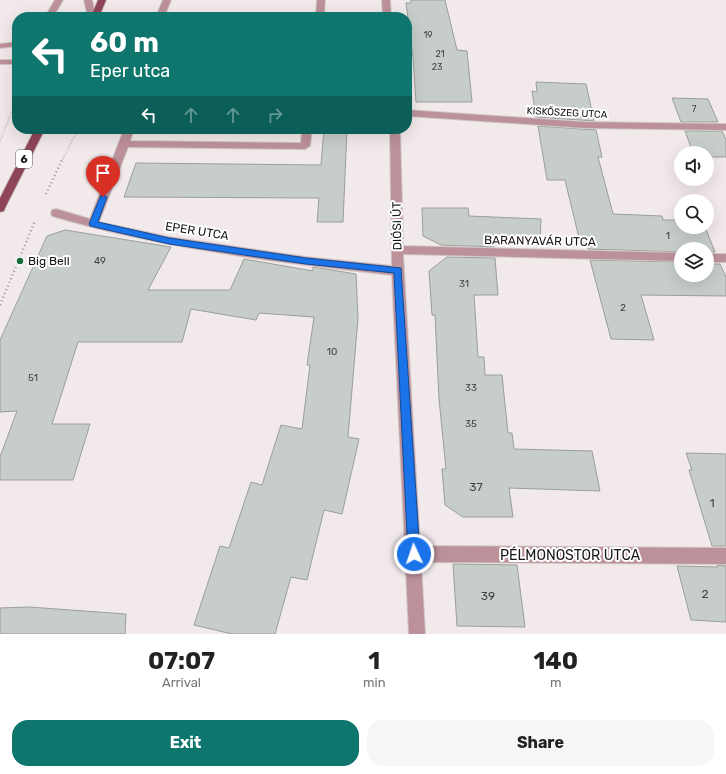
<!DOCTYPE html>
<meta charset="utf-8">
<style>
:root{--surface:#fff;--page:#f6f6f6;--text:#222;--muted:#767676;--accent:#0f766e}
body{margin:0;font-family:Rubik,sans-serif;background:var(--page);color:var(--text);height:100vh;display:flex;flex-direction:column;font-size:15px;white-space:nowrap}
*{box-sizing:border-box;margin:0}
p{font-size:13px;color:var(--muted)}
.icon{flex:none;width:22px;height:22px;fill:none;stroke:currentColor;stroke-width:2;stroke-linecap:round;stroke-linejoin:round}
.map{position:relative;height:634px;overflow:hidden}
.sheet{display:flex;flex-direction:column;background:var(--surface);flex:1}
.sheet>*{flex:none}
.hud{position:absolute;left:12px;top:12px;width:400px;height:122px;border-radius:16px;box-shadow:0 4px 16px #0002;background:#0f766e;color:#fff;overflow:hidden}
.tools{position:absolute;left:674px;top:146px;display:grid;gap:8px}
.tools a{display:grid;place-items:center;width:40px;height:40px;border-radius:50%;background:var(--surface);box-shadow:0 4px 16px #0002;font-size:20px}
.pin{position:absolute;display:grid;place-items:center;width:34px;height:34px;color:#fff;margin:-41px -17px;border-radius:50% 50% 50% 0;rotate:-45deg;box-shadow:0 0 4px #0007}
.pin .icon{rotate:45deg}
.me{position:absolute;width:44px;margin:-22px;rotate:357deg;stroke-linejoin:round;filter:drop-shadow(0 0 3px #0008)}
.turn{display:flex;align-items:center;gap:14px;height:84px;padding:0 12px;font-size:18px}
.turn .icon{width:52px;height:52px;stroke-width:2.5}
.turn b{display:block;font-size:28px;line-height:34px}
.lanes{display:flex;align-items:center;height:38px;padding:0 12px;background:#0003;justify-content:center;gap:20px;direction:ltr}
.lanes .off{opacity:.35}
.eta{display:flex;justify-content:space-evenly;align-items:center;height:68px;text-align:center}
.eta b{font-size:24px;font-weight:700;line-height:28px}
.primary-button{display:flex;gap:8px;margin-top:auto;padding:8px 12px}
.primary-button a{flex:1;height:46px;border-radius:16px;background:var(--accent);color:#fff;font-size:16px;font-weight:700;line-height:46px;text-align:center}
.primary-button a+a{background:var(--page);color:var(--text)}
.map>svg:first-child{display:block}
.building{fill:#c7cec9;stroke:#999f9b}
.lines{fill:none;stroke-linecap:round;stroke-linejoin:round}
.minor-casing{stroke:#cfc7c8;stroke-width:2}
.major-casing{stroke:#cfc7c8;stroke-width:2}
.path-far1{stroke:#9e9798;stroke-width:2;stroke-dasharray:0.5 2;stroke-linecap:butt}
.path{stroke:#9e9798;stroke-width:2.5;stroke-dasharray:1 3;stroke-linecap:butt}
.minor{fill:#bd919a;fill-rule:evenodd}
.major{fill:#8f4558;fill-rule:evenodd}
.route{fill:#1a73e8;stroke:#114b97}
.poi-dot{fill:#1a6b3c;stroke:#fff;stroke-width:1.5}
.labels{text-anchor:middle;stroke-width:4;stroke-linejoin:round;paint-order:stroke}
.far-number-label{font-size:9px;fill:#444343}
.far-street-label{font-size:10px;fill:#181516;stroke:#fff}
.number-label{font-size:10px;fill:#444343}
.shield{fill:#fff;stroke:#5d5b5c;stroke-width:1}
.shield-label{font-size:11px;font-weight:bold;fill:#181516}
.street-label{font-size:12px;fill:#181516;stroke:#fff}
.poi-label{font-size:12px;fill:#181516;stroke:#fff;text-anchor:start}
.near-number-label{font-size:12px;fill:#444343}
.near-street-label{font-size:14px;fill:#181516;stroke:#fff}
</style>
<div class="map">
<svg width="726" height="634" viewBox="0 0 726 634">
<rect width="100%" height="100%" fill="#f2e9ea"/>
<g class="building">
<polygon points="411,0 445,0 457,50 467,51 472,102 416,102 413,57 406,3 411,3"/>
<polygon points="536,82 586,84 594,121 536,117 532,91 537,92"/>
<polygon points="672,98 708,99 718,122 681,122"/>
<polygon points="538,126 596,130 602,157 598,157 613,214 662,216 663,220 681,220 681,227 705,227 715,252 707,252 707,249 681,249 681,252 588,249 586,242 580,242 565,180 547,180"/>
<polygon points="324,129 347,129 343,222 317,222 319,198 124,197 136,163 321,165"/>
<polygon points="685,131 722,131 726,140 726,157 707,157 707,153 693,153"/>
<polygon points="422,208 468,208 469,216 541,219 540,241 494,241 494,247 441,245 423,236"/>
<polygon points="65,230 171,247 148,290 230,290 244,259 313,271 313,267 356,274 358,318 348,437 359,439 342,514 324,510 307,580 291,577 275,634 232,634 194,625 220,546 229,548 251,482 262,485 281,425 302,429 310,365 307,365 314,317 259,313 256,320 191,309 182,342 78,342 52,424 90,424 73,480 0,480 0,457 17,411 0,412 0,340 47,236"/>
<polygon points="447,257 495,258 498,295 474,295 478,357 484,357 485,375 502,375 508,433 512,433 514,449 592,451 600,491 509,488 513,517 463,517 445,505 442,469 446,469 439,399 435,315 432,315 429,271"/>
<polygon points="590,260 681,262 681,275 707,275 707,264 720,264 726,277 726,296 641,295 654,340 611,339"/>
<polygon points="686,453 726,454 726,546 712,546 689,470 692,470"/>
<polygon points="453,564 517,565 525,627 457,626"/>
<polygon points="717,565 726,566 726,622 691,620 677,566 718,567"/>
<polygon points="29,607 126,614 125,634 0,634 0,608"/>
</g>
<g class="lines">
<g class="minor-casing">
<g id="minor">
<polygon points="55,0 63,0 53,17 45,17"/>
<polygon points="84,0 92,0 96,17 88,17"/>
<polygon points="163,0 171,0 164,17 156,17"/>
<polygon points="317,0 325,0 324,17 302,17 306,15 316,15"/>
<polygon points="382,0 390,0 391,17 383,17"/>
<polygon points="17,42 17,46 0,48 0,44"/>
<rect x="0" y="60" width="17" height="4"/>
<polygon points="407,110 584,122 726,124 726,130 584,128 407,116"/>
<path d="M124 129H134L130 141 301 143 302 129H312L310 146 305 149 128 147 99 222 169 237 306 257 392 266 390 129H400L403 246 681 253V261L403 254 420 546 726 548V564L421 562 425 634H409L392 275C278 262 163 249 52 216L51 213 52 210 56 209 90 219Z"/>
<rect x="707" y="254" width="19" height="8"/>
</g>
</g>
<g class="major-casing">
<g id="major">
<polygon points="98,0 106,0 99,17 91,17"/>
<polygon points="35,129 45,129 5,208 4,211 0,212 0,198"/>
</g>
</g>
<g class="path-far1">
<polyline points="0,141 17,99"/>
<polyline points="63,159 78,129"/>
</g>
<g class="path">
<polyline points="46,194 63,158"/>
<polyline points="0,305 35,221"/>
</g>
<use href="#minor" class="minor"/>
<use href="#major" class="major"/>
</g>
<polygon class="route" points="101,195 103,195 107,197 98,222 169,238 306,258 401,268 420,554 418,558 414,560 410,558 408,554 394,273 306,264 169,244 90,226 89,224"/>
<circle class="poi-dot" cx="20" cy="261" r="4"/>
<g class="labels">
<g class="far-number-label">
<text x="428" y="38">19</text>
<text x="440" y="57">21</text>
<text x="437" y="70">23</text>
<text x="694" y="112">7</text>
</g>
<g class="far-street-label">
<text transform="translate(567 112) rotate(3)" y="4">KISKŐSZEG UTCA</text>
</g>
<g class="number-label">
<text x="668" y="239">1</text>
<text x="100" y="264">49</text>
<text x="464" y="287">31</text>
<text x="623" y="311">2</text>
<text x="332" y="355">10</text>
<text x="33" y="381">51</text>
<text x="471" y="391">33</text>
<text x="471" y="427">35</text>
</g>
<rect class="shield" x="16" y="150" width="16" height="18" rx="3"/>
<g class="shield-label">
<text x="24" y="163">6</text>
</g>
<g class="street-label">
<text transform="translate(397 226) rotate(-91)" y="4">DIÓSI ÚT</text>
<text transform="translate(197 231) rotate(9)" y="4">EPER UTCA</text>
<text transform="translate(540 241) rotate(1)" y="4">BARANYAVÁR UTCA</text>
</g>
<g class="poi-label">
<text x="28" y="265">Big Bell</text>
</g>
<g class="near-number-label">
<text x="476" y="491">37</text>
<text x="712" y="507">1</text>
<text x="705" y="598">2</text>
<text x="488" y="600">39</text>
</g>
<g class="near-street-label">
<text x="570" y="560">PÉLMONOSTOR UTCA</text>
</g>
</g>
</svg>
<div class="tools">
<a><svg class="icon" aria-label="sound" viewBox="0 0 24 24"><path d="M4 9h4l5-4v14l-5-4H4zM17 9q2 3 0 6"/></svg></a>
<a><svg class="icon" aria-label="search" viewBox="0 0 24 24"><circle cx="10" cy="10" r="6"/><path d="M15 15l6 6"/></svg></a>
<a><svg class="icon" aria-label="layers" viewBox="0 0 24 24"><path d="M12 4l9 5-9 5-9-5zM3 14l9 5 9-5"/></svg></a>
</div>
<div class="pin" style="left:103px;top:197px;background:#d93025"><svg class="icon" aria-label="arrive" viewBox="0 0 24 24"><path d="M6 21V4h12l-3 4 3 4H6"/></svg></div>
<svg class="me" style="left:414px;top:554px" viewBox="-20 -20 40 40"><circle r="17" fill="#1a73e8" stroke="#fff" stroke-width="3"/><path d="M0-11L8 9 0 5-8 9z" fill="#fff"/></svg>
<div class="hud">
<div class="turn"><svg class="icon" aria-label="left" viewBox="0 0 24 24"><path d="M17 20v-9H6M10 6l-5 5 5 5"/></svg><div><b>60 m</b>Eper utca</div></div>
<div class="lanes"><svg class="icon" aria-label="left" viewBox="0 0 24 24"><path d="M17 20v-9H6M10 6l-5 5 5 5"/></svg><svg class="icon off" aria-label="ahead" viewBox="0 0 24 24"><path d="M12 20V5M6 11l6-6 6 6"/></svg><svg class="icon off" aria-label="ahead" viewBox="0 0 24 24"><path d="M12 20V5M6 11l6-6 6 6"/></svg><svg class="icon off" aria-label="right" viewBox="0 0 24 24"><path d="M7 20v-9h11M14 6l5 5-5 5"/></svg></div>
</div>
</div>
<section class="sheet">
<div class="eta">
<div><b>07:07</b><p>Arrival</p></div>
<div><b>1</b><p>min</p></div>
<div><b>140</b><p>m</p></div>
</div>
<div class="primary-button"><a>Exit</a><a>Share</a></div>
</section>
